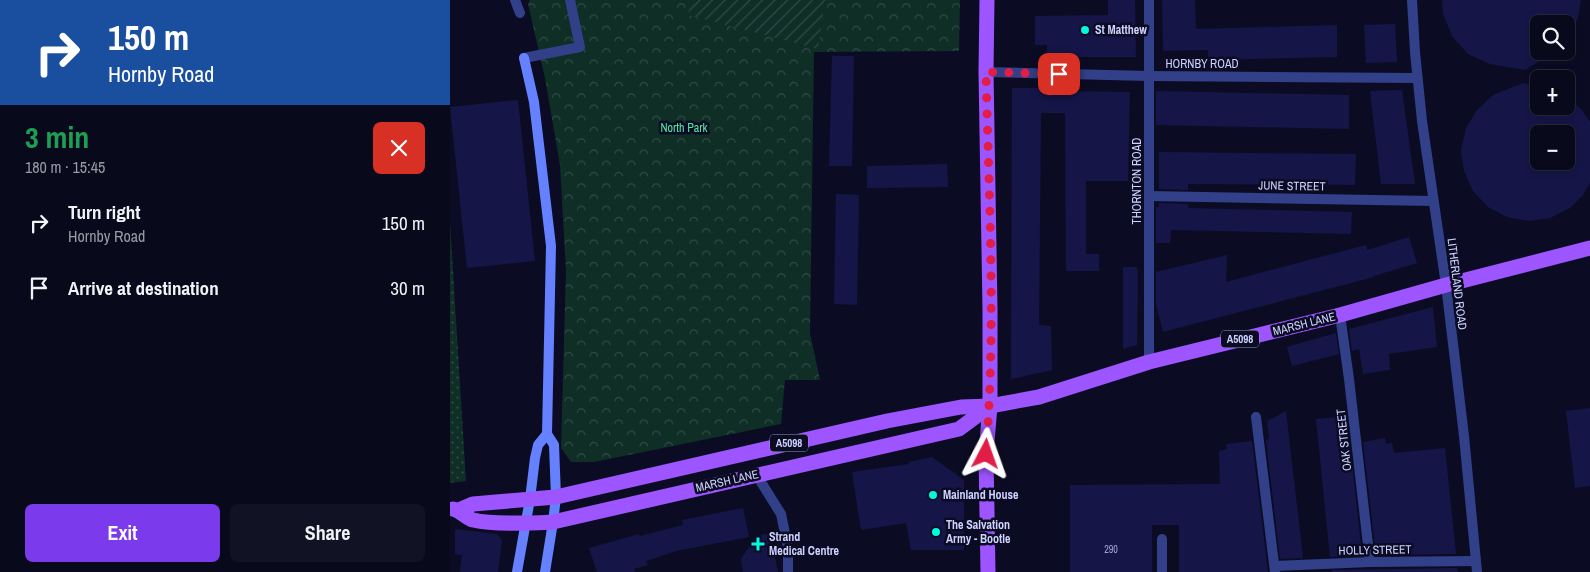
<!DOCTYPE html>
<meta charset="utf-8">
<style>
:root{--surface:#08091b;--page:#111224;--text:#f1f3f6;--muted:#989aa3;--line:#292a3a;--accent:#7c3aed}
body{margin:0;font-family:"Archivo Narrow",sans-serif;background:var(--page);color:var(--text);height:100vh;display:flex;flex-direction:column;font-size:19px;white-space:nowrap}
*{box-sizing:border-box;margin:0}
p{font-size:16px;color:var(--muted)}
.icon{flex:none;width:28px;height:28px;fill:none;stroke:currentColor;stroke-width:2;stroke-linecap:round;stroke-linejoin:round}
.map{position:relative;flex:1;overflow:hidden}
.panel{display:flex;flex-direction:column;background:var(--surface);width:450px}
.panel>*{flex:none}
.hud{background:#1a4fa0;color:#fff;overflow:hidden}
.fabs{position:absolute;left:1080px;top:15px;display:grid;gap:10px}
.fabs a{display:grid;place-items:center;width:45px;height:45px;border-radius:8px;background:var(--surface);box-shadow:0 2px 8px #0003,0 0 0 1px var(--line);font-size:25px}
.pin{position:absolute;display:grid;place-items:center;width:42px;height:42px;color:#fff;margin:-21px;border-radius:10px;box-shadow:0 2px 8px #0006}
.me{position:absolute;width:55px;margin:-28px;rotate:4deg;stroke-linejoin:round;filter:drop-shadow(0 0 4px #0008)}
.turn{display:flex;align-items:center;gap:18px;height:105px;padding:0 25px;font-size:22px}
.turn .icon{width:65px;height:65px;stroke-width:2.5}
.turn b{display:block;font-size:35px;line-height:42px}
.round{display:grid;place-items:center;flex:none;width:52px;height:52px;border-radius:8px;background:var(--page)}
.headline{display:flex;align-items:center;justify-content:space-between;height:85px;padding:0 25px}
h1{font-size:30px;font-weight:700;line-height:38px;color:#1e9e55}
.cta{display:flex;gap:10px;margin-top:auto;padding:10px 25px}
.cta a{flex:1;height:58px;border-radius:8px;background:var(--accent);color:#fff;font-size:20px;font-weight:700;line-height:58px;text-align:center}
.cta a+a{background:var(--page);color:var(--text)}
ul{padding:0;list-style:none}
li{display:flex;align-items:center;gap:15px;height:65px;padding:0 25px}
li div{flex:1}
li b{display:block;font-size:19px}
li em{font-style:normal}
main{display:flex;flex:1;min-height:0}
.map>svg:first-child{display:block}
.grass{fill:url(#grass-dots)}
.park{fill:url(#park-crowns)}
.garden{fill:url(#garden-furrows)}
.building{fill:#151647;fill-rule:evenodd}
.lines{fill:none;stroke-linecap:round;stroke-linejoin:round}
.street{stroke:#314088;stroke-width:10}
.secondary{stroke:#6581ff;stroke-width:10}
.primary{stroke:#9d55ff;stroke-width:15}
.route{stroke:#e11d48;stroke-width:9;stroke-dasharray:0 16.2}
.poi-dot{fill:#00f9df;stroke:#0b0c24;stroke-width:2}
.labels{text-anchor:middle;stroke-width:5;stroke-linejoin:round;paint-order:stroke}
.number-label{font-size:10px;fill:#a0a3d1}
.shield{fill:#0b0c24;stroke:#9497bd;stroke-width:1}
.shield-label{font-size:11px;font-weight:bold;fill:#ced2ff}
.poi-label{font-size:12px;font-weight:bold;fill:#ced2ff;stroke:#0b0c24;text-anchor:start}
.street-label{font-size:12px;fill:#ced2ff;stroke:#0b0c24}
.park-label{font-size:12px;fill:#4deca4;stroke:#0b0c24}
</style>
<main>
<section class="panel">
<div class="hud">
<div class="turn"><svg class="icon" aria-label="right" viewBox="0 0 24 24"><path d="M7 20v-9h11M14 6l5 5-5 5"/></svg><div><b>150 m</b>Hornby Road</div></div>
</div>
<div class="headline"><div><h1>3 min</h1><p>180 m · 15:45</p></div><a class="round" style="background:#d93025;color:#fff"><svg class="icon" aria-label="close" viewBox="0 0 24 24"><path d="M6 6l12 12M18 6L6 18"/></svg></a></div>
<ul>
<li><svg class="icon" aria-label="right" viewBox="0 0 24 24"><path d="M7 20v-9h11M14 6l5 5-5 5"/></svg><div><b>Turn right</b><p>Hornby Road</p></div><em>150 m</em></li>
<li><svg class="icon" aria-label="arrive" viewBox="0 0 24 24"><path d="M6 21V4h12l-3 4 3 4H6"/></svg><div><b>Arrive at destination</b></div><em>30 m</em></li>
</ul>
<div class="cta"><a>Exit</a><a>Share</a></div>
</section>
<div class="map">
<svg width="1140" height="572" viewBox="0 0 1140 572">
<defs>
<pattern id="grass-dots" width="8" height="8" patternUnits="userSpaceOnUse" patternTransform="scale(1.25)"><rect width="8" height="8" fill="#0e2e26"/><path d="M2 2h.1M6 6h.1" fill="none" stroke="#304b47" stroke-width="1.8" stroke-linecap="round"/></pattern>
<pattern id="park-crowns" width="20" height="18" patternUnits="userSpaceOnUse" patternTransform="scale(1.25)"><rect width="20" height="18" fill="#0e2e26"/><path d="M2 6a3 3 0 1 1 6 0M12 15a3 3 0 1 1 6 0" fill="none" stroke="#304b47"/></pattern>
<pattern id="garden-furrows" width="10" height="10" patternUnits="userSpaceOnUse" patternTransform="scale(1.25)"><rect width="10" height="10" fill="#0e2e26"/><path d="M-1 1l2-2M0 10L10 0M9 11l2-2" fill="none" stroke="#304b47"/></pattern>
</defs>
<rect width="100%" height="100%" fill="#0b0c24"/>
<polygon class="grass" points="0,223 16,481 0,483"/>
<polygon class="park" points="80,0 510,0 509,51 364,52 360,333 370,380 335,380 331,424 144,462 121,462 111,448 116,271 110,165 95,78 78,4"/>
<polygon class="garden" points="241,0 375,0 368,49 238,15"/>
<g class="building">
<polygon points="658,0 685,0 686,57 597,57 597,45 585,45 585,16 658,15"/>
<polygon points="712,0 745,0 746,29 887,25 887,57 758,60 758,50 713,51"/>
<polygon points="992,0 1131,0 1128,18 1125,24 1089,24 1089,51 1106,51 1075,70 1040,64 1018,54 1002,36 993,14"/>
<polygon points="945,24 947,62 916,63 914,25"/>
<polygon points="382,56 404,56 402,166 379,166"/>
<path d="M1073 83 1089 86V106H1116V96L1131 109 1140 122V183L1133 195 1120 208 1100 218 1079 221 1057 217 1038 207 1023 191 1014 171 1011 150 1016 128 1027 110 1043 95ZM1089 134H1116V161H1089Z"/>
<polygon points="562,88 593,88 594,91 680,92 678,181 636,181 636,254 649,254 649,271 616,271 615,113 591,113 589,325 601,326 602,370 561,379"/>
<polygon points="952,90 965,184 931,184 920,91"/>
<polygon points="706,91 899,95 899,129 706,125"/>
<polygon points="68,100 85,261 17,268 0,107"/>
<polygon points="709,152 906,154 905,185 738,184 738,190 709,189"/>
<polygon points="497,164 498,187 417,188 417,166"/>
<polygon points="386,194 409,195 407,305 384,304"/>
<polygon points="709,203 738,204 738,208 902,212 901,234 721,230 720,243 706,243 706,207 709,207"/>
<polygon points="959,237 967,263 924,276 924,277 713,332 706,304 706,272 777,255 776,282 916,245 917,250"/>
<polygon points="673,267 687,267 688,276 687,345 673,349"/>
<polygon points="983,307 987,347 939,354 940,370 913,374 909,349 902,351 899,329"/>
<polygon points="886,333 889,354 842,366 837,347"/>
<polygon points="1140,408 1140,486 1125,488 1116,411"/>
<polygon points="836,411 853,558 830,559 816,440 819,439 817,421"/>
<polygon points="888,417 891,445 900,444 912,555 880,557 866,419"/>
<polygon points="935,438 936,444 942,443 944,453 995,448 1006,554 926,555 913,442"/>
<polygon points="802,441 818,572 729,572 729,525 702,525 702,572 620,572 620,485 770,484 769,451 777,449 776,444"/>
<polygon points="482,457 514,480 514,550 461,550 456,523 411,530 402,472 459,464 459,462"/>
<polygon points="293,508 299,537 226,551 196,561 198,565 184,569 185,572 147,572 139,548 189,534 190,536 233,525 232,520"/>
<polygon points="5,529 47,534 52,540 48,572 10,572 12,555 5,554"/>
<polygon points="320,533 328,572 293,572 291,559 306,536"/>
<polygon points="1007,568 1008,572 882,572 882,570"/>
</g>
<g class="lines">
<g class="street">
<polyline points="65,0 70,13"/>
<polyline points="962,0 965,52 972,121 996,285 1014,436 1027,572"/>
<polyline points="74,58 130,47 120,0"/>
<polyline points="536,72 699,76 967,78"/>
<polyline points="699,196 983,201"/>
<polyline points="890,315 899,379 920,562"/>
<polyline points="699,362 699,0"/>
<polyline points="806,417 825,572"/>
<polyline points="306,474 331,514 338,548 338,572"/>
<polyline points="712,539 712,572"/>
<polyline points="825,566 920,562 1026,561"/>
</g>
<g class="secondary">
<polyline points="74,58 84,102 101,246 97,434 104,445 106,497 103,522 95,572"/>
<polyline points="67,572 80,499 85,458 88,445 97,434"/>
</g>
<g class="primary">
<polyline points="537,0 536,72 540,309 540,406 536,454 538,572"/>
<path d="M3 509C11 511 16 518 23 520 45 525 81 523 103 522L509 429 540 406"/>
<polyline points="9,510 23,504 106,497 437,421 511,407 540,406 589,397 699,362 890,315 996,285 1140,248"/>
</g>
</g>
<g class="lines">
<path class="route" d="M536 454C546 327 539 199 536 72L609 74"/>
</g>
<g class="poi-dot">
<circle cx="635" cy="30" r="5"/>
<circle cx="483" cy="495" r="5"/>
<circle cx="486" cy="532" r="5"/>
<path d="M305.5 536.5h5v5h5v5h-5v5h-5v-5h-5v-5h5z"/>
</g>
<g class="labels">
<g class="number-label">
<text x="661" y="553">290</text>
</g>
<g class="shield">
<rect x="771" y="330.5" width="38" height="17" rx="4"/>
<rect x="320" y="434.5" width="38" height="17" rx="4"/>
</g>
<g class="shield-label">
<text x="790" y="343">A5098</text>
<text x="339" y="447">A5098</text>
</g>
<g class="poi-label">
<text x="645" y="34">St Matthew</text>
<text x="493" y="499">Mainland House</text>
<text x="496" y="529">The Salvation<tspan x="496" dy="14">Army - Bootle</tspan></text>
<text x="319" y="541">Strand<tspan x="319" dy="14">Medical Centre</tspan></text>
</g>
<g class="street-label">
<text x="752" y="68">HORNBY ROAD</text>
<text transform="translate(687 181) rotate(-90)" y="4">THORNTON ROAD</text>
<text transform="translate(842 186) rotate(1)" y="4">JUNE STREET</text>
<text transform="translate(1007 284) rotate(83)" y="4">LITHERLAND ROAD</text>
<text transform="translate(854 324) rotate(-14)" y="4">MARSH LANE</text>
<text transform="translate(894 440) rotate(-96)" y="4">OAK STREET</text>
<text transform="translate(277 481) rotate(-13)" y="4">MARSH LANE</text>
<text transform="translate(925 550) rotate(-1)" y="4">HOLLY STREET</text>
</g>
<g class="park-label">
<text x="234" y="132">North Park</text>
</g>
</g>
</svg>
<div class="fabs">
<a><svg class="icon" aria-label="search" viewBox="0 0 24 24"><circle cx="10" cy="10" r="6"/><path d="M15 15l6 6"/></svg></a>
<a>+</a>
<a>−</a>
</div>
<div class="pin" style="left:609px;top:74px;background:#d93025"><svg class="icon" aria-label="arrive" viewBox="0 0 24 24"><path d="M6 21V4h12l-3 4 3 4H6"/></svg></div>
<svg class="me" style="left:536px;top:454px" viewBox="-20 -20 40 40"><path d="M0-17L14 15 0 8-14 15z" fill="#e11d48" stroke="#fff" stroke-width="4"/></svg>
</div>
</main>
